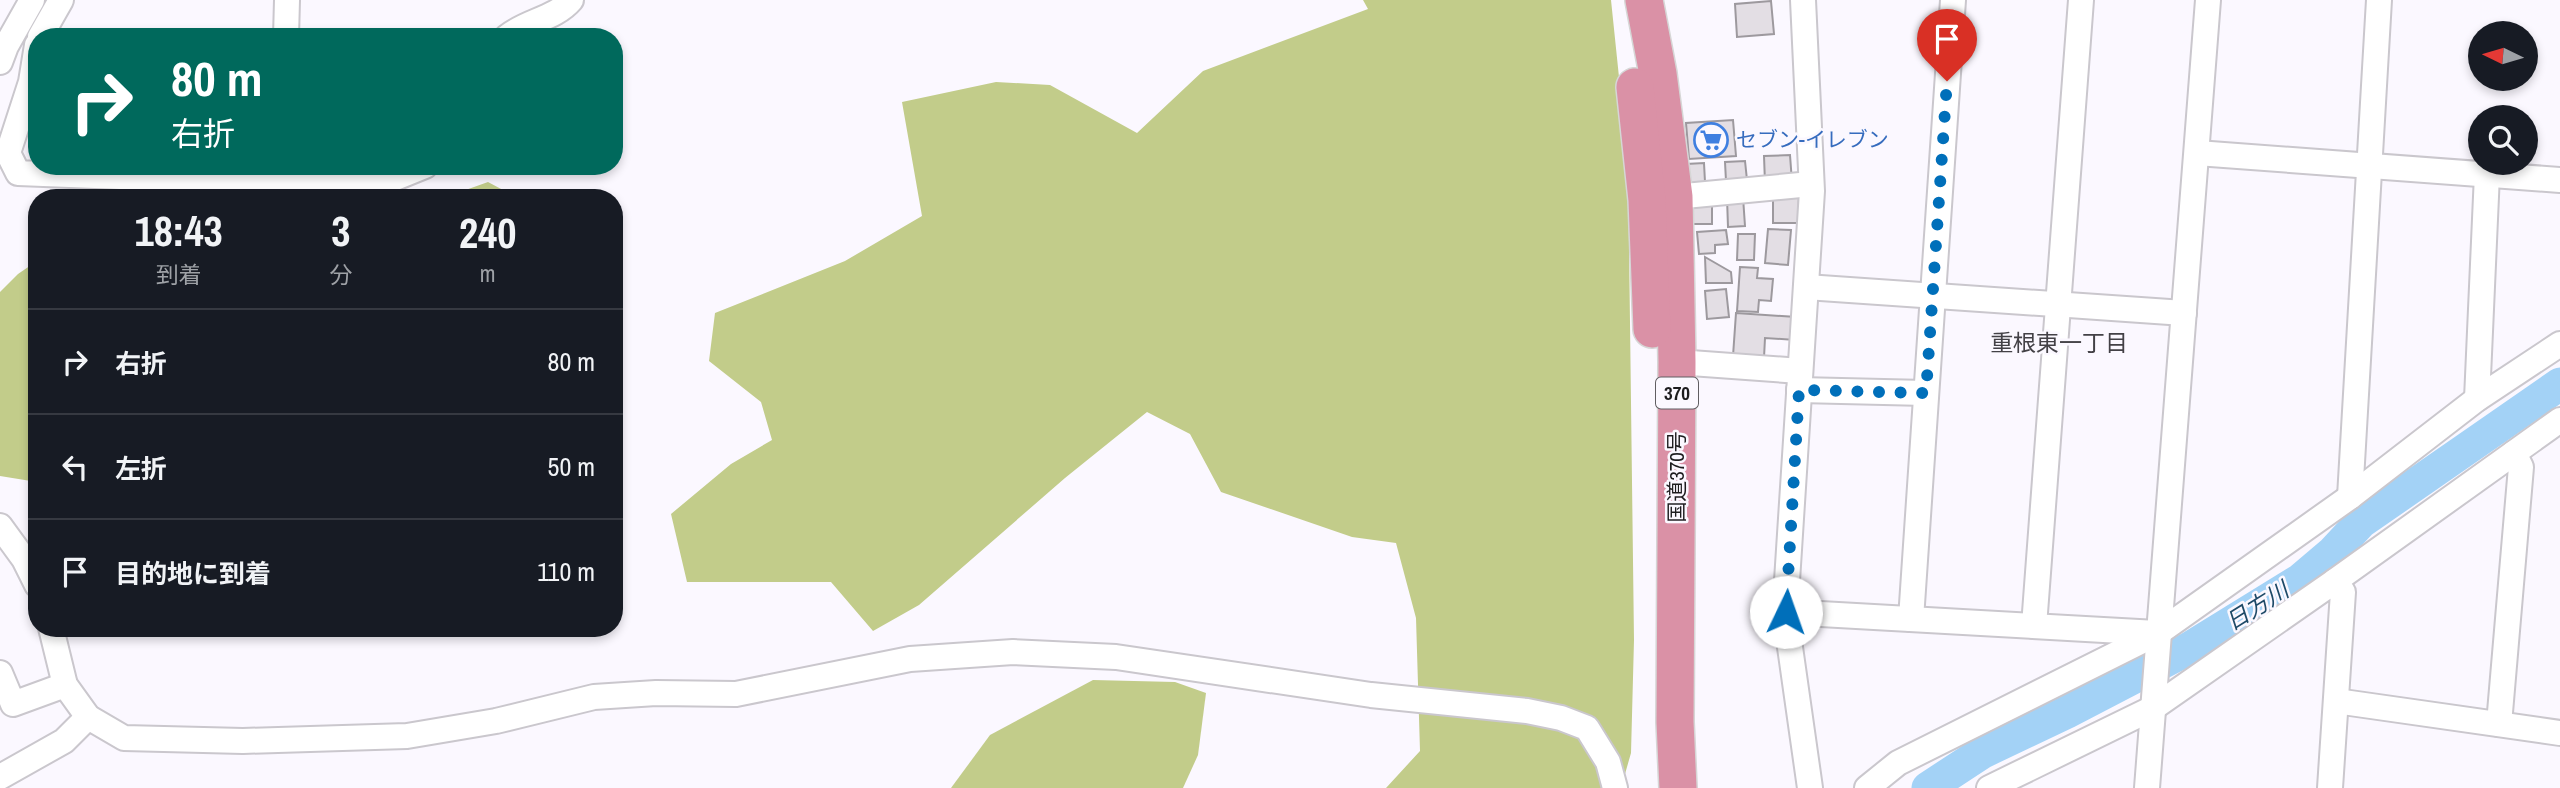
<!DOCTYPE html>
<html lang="ja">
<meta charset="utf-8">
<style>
:root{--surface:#171b24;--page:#20242c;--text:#f1f3f6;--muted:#9ea1a6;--line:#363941}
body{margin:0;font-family:"Archivo Narrow","Noto Sans JP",sans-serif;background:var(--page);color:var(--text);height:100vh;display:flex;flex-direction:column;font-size:26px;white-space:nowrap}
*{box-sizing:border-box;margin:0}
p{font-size:23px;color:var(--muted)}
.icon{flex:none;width:38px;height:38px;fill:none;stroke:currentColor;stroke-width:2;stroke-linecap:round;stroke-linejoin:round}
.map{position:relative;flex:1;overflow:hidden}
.sheet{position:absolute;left:28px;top:189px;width:595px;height:448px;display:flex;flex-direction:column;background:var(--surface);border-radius:28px;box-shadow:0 4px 10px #0003}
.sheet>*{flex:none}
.guide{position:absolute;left:28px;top:28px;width:595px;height:147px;border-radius:28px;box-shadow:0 4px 10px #0003;background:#00695c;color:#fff;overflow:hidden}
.needle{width:46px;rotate:275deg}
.buttons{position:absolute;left:2468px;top:21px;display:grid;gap:14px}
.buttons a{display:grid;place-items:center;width:70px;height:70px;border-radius:50%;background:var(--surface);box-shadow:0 4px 10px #0003;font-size:35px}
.pin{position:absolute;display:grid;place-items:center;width:60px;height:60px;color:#fff;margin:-72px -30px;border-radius:50% 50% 50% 0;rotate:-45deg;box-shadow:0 0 7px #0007}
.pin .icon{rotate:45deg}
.me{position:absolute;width:77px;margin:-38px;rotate:3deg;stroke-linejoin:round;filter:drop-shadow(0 0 5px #0008)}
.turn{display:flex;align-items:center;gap:24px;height:147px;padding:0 28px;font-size:32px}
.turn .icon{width:91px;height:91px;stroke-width:2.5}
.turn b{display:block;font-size:49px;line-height:60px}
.eta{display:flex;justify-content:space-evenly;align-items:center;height:119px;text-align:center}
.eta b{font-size:42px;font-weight:800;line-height:49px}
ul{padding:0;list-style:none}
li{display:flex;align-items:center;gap:21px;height:105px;padding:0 28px;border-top:2px solid var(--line)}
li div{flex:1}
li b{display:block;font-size:26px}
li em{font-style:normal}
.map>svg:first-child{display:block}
.forest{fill:#c2cc8a}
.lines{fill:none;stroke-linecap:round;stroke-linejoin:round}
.river{stroke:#a3d2f6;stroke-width:33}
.building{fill:#e3dee4;stroke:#9d999e;stroke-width:2}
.minor-casing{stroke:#cac7cd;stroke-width:28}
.highway-casing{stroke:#d6d6d6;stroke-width:40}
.minor{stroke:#fff;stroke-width:24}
.highway{stroke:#da91a6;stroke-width:37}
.route{stroke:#006fba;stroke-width:12;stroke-dasharray:0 21.6}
.labels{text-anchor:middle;stroke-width:5;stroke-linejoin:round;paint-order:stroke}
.shield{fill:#fbf8ff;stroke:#605e62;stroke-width:2}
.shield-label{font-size:19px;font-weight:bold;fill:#1d1c1e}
.shop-label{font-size:21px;fill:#366cbe;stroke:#fbf8ff;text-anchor:start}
.street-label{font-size:21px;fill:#1d1c1e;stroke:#fbf8ff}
.neighbourhood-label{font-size:23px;fill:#434146;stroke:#fbf8ff}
.water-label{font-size:23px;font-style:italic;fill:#1e4a68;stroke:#fbf8ff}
</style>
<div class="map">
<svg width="2560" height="788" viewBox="0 0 2560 788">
<rect width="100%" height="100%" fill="#fbf8ff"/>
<g class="forest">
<polygon points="1363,0 1611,0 1628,164 1634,640 1631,753 1621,788 1386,788 1420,751 1416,618 1396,543 1352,537 1221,492 1190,434 1147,412 1065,478 919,605 873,631 831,582 687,582 671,514 731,464 772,440 761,402 709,361 715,313 845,261 922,216 902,102 996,82 1050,85 1137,133 1203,71 1368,9"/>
<polygon points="488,182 518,198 443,198 446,197"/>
<polygon points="37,261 37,482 0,476 0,292 18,274"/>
<polygon points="1093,680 1175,682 1206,693 1198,755 1183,788 951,788 990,735"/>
</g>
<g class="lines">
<polyline class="river" points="1928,788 1983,752 2067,712 2188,649 2300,580 2333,552 2361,522 2560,384"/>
</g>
<g class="building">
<polygon points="1771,1 1774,34 1737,37 1735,4"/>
<polygon points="1733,120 1736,156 1689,159 1686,123"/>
<polygon points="1790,155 1792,182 1765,183 1764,156"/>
<polygon points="1745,161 1747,180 1726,181 1725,162"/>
<polygon points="1704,163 1705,182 1687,184 1686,164"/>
<polygon points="1773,196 1799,197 1798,223 1773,223"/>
<polygon points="1743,197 1745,226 1728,227 1727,198"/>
<polygon points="1712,203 1712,224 1691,224 1691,204"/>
<polygon points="1768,229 1791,230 1788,265 1765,263"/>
<polygon points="1726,230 1728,244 1715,245 1715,253 1699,254 1697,232"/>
<polygon points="1738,234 1755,234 1754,260 1737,260"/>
<polygon points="1705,257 1731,272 1732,283 1706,283"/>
<polygon points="1740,267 1758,268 1757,278 1773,279 1771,301 1759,300 1758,312 1737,311"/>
<polygon points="1726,289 1729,317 1707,319 1705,291"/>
<polygon points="1736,313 1796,317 1795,340 1765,338 1764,358 1733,356"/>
</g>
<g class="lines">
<g class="minor-casing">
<g id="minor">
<polyline points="1803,0 1812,191 1785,612 1810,788"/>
<polyline points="40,37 61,0"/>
<polyline points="286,37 287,0"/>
<path d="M507 37C526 21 555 19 571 0"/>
<polyline points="37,45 31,82 8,153 18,173 277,183"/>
<polyline points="0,62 6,46 32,0"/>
<polyline points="2197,153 2560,180"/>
<polyline points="278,166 277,183 360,184 393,179 425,166"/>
<polyline points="1674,197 1811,184"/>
<polyline points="1806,287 2184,313"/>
<polyline points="1677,362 1800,371"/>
<polyline points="1799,390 1926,393"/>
<polyline points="2477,399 2487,174"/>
<polyline points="2350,497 2379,0"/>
<polyline points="0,526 24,559 37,585"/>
<polyline points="2335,581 2560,420"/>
<polyline points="1785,612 2157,633"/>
<polyline points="1911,619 1953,0"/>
<polyline points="2034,626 2081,0"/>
<polyline points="51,628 65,685 88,717 124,738 243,741 407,736 496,721 594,697 656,693 736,694 910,659 1013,652 1116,657 1371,695 1527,711 1561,718 1587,728 1608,762 1615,788"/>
<polyline points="0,673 13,704 65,685"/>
<polyline points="2336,701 2560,733"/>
<polyline points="2499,724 2521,467 2514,453"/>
<polyline points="0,777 64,741 88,717"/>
<polyline points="1867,788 1898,763 2158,633 2350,497 2477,399 2560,344"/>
<polyline points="1989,788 2153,708 2335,581 2343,592 2330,788"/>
<polyline points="2147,788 2208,0"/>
</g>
</g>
<g class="highway-casing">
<g id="highway">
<polyline points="1644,0 1658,74 1674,197 1677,362 1675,722 1678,788"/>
<polyline points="1635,87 1647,200 1652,329"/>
</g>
</g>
<use href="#minor" class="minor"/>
<use href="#highway" class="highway"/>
</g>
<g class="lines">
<polyline class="route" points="1786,612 1799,390 1926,393 1947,81"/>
</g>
<defs>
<g id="supermarket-ring" transform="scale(1.75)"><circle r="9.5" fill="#fbf8ff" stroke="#3f7fe0" stroke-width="1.5"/><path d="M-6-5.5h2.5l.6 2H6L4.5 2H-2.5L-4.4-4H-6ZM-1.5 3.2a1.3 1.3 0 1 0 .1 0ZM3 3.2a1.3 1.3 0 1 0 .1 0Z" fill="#3f7fe0"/></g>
</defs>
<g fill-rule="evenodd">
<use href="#supermarket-ring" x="1711" y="140"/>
</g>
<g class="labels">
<rect class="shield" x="1656" y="377.5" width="42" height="31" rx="5"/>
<g class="shield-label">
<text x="1677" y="400">370</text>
</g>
<g class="shop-label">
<text x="1736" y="147">セブン-イレブン</text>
</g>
<g class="street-label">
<text transform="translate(1677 477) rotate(-90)" y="7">国道370号</text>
</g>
<g class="neighbourhood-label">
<text x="2059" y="351">重根東一丁目</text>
</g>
<g class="water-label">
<text transform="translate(2257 606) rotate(-32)" y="8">日方川</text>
</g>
</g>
</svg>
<div class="buttons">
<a><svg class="needle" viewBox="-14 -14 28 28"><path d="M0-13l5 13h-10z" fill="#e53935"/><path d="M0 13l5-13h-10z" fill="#9ea1a6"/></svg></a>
<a><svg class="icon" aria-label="search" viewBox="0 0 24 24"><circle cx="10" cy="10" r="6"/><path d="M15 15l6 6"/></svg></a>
</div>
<div class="pin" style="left:1947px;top:81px;background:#d93025"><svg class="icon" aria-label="arrive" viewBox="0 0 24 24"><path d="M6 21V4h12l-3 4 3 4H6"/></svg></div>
<svg class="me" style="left:1786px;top:612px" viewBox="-20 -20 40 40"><circle r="19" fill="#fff"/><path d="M0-13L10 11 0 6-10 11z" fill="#006fba"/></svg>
<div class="guide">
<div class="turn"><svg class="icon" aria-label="right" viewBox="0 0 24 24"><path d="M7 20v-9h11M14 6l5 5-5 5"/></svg><div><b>80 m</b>右折</div></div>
</div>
<section class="sheet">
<div class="eta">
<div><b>18:43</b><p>到着</p></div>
<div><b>3</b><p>分</p></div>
<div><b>240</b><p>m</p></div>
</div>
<ul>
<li><svg class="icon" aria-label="right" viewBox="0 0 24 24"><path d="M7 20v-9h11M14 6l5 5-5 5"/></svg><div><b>右折</b></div><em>80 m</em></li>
<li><svg class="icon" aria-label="left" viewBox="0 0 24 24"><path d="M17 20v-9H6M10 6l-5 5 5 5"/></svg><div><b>左折</b></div><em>50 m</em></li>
<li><svg class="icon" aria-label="arrive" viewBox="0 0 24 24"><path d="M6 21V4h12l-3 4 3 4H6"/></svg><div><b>目的地に到着</b></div><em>110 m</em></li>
</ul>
</section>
</div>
